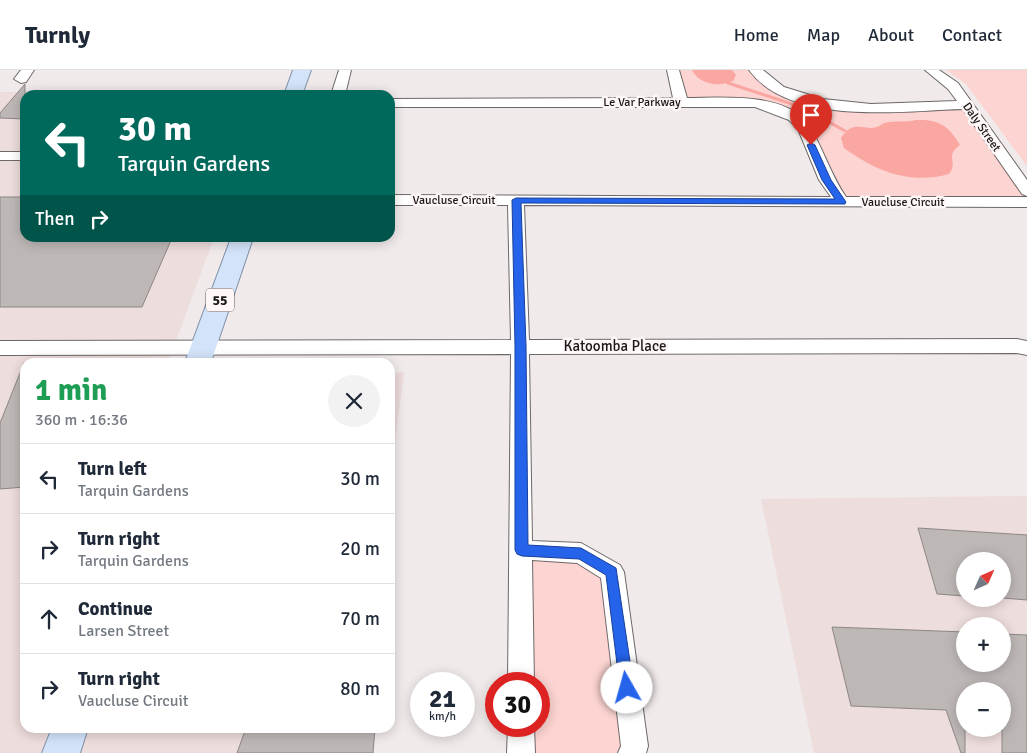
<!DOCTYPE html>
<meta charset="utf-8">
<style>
:root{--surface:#fff;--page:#f2f2f3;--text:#1f2937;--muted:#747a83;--line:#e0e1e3}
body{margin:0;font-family:Signika,sans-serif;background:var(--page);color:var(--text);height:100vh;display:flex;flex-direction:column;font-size:19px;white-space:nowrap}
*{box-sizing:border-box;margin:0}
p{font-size:16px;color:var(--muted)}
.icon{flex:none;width:28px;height:28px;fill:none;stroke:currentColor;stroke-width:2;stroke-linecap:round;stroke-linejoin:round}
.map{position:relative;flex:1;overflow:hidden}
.drawer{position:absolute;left:20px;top:288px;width:375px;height:375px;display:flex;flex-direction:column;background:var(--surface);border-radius:15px;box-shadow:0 2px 12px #0003}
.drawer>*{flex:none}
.banner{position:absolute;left:20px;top:20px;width:375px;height:152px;border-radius:15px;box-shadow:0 2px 12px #0003;background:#00695c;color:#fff;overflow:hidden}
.needle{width:32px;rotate:45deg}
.buttons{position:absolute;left:956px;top:482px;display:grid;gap:10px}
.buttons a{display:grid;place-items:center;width:55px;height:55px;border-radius:50%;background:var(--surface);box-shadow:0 2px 12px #0003;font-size:25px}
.speed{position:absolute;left:410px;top:602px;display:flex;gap:10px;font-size:25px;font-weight:700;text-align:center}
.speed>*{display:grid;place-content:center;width:65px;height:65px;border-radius:50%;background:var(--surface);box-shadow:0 2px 12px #0003;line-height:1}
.speed small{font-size:12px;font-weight:400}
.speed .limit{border:8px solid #d22;background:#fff;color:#111}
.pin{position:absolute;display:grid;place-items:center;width:42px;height:42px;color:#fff;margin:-51px -21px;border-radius:50% 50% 50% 0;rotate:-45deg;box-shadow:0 0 5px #0007}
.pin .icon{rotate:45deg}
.me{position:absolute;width:55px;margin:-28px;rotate:353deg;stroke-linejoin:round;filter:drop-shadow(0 0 4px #0008)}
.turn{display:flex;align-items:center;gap:18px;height:105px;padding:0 15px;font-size:22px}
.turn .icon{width:65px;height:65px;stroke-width:2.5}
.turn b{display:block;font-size:35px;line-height:42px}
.then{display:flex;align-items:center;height:48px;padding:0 15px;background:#0003;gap:10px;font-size:19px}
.round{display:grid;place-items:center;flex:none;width:52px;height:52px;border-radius:26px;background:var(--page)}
.head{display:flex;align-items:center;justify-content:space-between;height:85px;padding:0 15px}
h1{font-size:30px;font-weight:800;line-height:38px;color:#1e9e55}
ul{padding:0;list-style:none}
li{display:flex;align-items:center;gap:15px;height:70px;padding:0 15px;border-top:1px solid var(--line)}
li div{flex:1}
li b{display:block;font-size:19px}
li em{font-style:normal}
header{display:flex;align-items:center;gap:30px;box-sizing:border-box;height:70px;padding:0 25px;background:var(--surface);border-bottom:1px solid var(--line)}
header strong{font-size:24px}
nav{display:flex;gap:28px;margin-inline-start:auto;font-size:18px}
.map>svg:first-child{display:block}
.built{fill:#eddddc;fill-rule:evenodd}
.green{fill:#fcd4d1}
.water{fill:#faa6a1}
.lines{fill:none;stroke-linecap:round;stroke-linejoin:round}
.stream{fill:#faa6a1;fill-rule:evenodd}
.building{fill:#bdb7b6;stroke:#8e8787}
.minor-casing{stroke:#6e6868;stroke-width:2}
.primary-casing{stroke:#7f90a8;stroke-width:2}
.minor{fill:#fff;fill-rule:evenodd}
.primary{fill:#d3e3f9;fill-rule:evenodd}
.route{fill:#2563eb;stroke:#184099}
.labels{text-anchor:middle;stroke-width:5;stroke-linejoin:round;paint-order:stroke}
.far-street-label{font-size:12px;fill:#1a1818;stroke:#fff7f7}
.shield{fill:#fff7f7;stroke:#5f5b5b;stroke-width:1}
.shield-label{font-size:14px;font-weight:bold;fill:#1a1818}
.street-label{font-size:15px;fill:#1a1818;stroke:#fff7f7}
</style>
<header>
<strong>Turnly</strong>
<nav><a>Home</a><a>Map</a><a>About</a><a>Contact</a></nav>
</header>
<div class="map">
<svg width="1027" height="683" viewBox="0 0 1027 683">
<rect width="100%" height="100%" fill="#f1eaea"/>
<g class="built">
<polygon points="0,22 266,22 265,25 25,25 25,168 214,168 168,292 25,292 25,658 359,658 356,683 0,683"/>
<polygon points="404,302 390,413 390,303"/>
<path d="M1027 426V683H814L761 429ZM965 491H1002V529H965ZM965 556H1002V594H965ZM965 621H1002V659H965Z"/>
</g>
<g class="green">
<polygon points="673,0 755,0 777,19 843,37 967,35 1027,121 1027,132 842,132 804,58 772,37 681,32"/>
<polygon points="946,0 1027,0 1027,96 966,14"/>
<polygon points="522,481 581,483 612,502 632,683 528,683 528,656 539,656 539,614 526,614"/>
</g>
<g class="water">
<path d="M692 0H732L736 5 733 11C718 17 700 15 692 0Z"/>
<path d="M916 50C939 49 949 56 960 75 944 86 959 92 949 104 909 115 876 101 844 78L841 68C854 49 862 61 877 57 880 56 882 54 884 53 895 50 906 53 916 50Z"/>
</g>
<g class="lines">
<polygon class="stream" points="726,12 730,12 806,37 848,61 844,62 802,39 726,14"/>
</g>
<g class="building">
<polygon points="25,14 25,49 0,48 0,43"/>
<polygon points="0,127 25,127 25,168 172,168 142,237 0,237"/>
<polygon points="24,293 25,417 0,419 0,353"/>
<polygon points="918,458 1027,465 1027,530 1002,528 1002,491 965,491 965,526 937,524"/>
<polygon points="832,557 965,562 965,594 1002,594 1002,564 1027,565 1027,683 1002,683 1002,621 965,621 965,683 961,683 946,640 851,636"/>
<polygon points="246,658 375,658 373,683 237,683"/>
</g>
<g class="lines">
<g class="minor-casing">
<g id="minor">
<polygon points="21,0 34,0 26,12 21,13 14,9"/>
<polygon points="339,0 351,0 345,25 331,25"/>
<path d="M667 0H679L687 28C723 28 791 21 811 59 824 81 831 105 846 127H1027V137L524 135 529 270 1017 269 1027 271V285L1017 283 529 284 532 471 581 473 620 495 624 502 648 676 646 683H618L621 676 601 508 577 493 532 490 534 614H508L511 284 0 285V271L511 270 508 135H390V125L831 127 819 110 798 59 789 50 755 37H390V29L673 28Z"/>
<path d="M749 0H763L784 17 823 29 871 34 957 31 948 19 925 0H939L958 13 1027 110V126L1022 124 963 39C901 41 790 56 749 0Z"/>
<rect x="0" y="82" width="25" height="8"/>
<polygon points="508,656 534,656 535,683 507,683"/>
</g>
</g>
<g class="primary-casing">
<g id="primary">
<polygon points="293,0 311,0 302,25 284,25"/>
<polygon points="231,168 253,168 211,292 185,292"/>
<polygon points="52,658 88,658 80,683 42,683"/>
</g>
</g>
<use href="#minor" class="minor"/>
<use href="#primary" class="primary"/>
</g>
<polygon class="route" points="811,73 815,75 831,110 846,132 845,134 521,133 526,276 528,475 581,478 616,498 634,618 632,623 627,625 622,623 620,618 606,505 579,489 522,486 517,484 515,480 515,276 512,130 516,128 835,129 822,110 807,75"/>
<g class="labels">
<g class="far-street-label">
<text x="642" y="36">Le Var Parkway</text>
<text transform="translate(982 57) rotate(55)" y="4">Daly Street</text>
<text x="454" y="134">Vaucluse Circuit</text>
<text x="903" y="136">Vaucluse Circuit</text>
</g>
<rect class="shield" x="206" y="218.5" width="28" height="23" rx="4"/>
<g class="shield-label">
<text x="220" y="235">55</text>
</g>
<g class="street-label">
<text x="615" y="281">Katoomba Place</text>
</g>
</g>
</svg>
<div class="buttons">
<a><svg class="needle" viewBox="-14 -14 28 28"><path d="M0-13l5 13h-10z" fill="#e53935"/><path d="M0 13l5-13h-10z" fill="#747a83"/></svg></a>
<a>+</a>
<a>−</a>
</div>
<div class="speed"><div>21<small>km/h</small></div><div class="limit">30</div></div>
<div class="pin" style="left:811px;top:75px;background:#d93025"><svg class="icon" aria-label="arrive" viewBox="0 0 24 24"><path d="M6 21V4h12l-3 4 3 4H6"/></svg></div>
<svg class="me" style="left:627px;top:618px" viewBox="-20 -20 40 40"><circle r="19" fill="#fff"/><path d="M0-13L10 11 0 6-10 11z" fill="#2563eb"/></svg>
<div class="banner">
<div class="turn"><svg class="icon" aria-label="left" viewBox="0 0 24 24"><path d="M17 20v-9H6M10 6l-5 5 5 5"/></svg><div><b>30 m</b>Tarquin Gardens</div></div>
<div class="then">Then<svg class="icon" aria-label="right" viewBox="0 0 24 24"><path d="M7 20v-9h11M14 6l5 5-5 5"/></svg></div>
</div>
<section class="drawer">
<div class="head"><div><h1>1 min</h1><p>360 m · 16:36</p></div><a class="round"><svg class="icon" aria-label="close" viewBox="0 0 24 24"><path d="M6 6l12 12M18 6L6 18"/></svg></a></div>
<ul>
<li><svg class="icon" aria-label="left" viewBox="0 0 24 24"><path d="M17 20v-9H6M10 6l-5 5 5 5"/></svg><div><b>Turn left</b><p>Tarquin Gardens</p></div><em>30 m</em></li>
<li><svg class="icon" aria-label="right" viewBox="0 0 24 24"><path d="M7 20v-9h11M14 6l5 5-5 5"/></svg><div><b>Turn right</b><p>Tarquin Gardens</p></div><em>20 m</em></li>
<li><svg class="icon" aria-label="ahead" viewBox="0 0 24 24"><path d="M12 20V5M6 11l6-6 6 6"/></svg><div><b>Continue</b><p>Larsen Street</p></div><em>70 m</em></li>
<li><svg class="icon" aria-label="right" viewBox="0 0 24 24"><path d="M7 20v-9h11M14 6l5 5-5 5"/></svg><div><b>Turn right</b><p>Vaucluse Circuit</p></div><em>80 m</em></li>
</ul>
</section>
</div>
